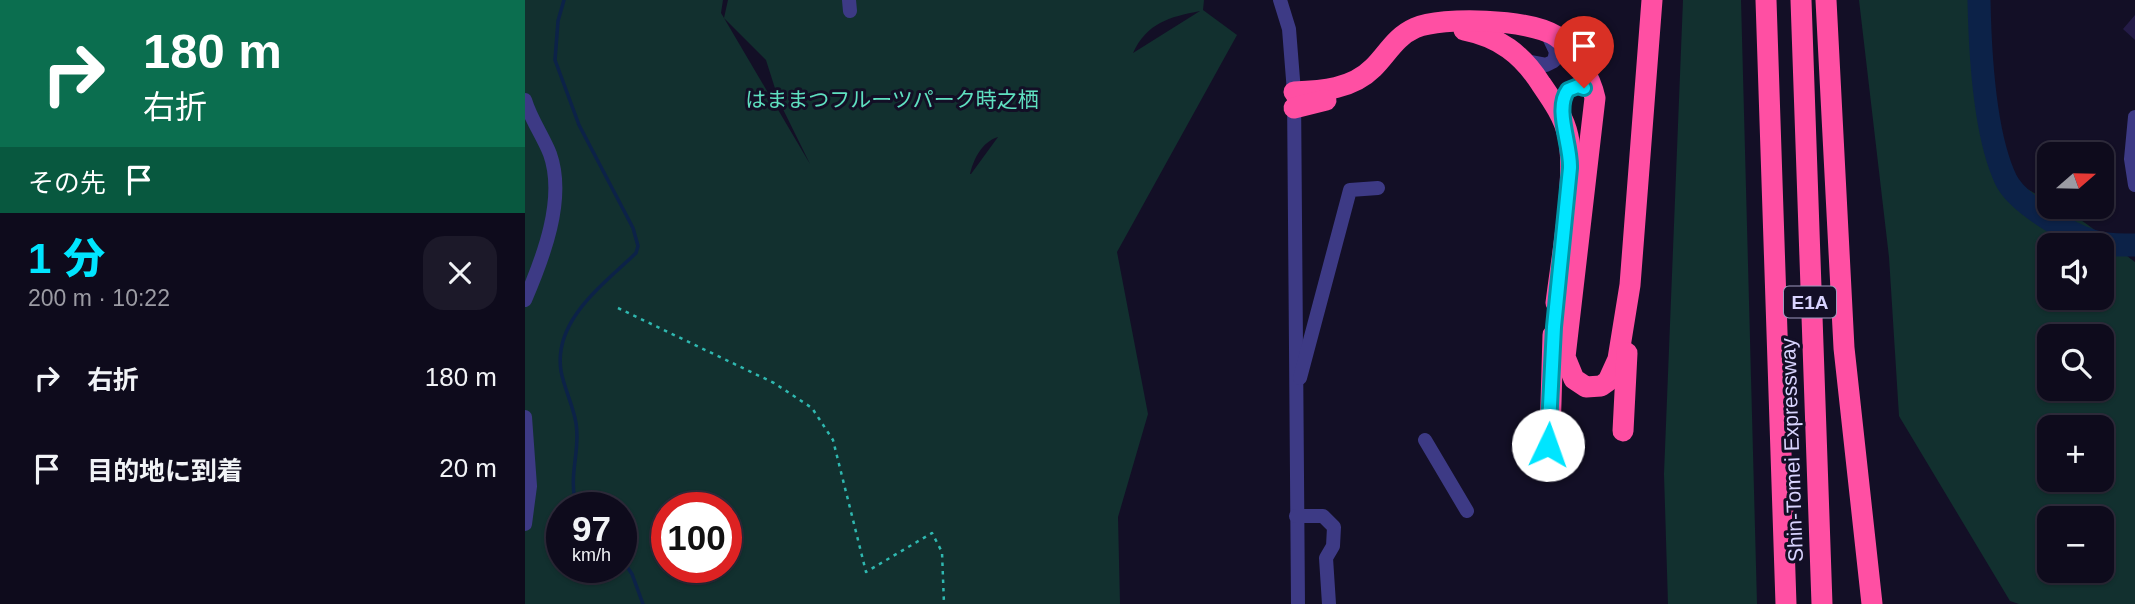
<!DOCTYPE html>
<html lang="ja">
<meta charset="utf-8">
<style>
:root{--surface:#0e0b1c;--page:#1c1929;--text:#f1f3f6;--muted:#9b9ba3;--line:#2e2b3b;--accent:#00e5ff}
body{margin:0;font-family:Arial,"Noto Sans JP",sans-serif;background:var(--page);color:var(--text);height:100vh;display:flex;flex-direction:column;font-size:26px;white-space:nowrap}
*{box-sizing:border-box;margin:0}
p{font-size:23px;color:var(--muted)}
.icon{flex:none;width:38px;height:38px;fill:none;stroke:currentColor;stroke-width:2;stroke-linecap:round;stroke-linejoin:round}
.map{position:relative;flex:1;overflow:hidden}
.sheet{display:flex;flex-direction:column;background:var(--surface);width:525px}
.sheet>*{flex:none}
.guide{background:#0b6e4f;color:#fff;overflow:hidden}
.needle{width:46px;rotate:70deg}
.controls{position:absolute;left:1512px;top:142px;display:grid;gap:14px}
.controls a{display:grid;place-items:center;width:77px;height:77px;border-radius:14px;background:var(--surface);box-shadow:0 2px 5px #0004,0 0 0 2px var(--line);font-size:35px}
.speed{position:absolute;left:21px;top:492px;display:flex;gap:14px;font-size:35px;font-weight:700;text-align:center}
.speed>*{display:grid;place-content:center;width:91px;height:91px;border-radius:50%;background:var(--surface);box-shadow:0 2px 5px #0004,0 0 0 2px var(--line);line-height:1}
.speed small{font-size:18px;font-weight:400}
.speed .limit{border:10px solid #d22;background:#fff;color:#111}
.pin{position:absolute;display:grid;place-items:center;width:60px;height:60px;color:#fff;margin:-72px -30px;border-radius:50% 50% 50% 0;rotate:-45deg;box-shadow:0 0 7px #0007}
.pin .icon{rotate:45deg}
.me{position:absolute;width:77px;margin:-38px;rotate:3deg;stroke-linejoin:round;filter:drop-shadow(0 0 5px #0008)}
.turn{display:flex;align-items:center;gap:24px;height:147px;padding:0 28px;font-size:32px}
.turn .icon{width:91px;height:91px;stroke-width:2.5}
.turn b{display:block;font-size:49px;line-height:60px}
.then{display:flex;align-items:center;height:66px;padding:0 28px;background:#0003;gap:14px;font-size:26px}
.round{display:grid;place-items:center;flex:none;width:74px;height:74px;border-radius:21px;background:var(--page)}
.summary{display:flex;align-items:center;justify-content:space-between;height:119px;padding:0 28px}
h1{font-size:42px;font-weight:800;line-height:52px;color:var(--accent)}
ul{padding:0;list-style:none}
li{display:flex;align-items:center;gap:21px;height:91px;padding:0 28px}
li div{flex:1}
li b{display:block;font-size:26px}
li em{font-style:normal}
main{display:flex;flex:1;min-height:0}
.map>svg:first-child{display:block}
.green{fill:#12302f;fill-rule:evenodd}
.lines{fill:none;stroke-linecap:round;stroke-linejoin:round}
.stream{stroke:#0c2248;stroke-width:3.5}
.river{stroke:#0c2248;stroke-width:23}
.building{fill:#241b47}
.path{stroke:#2fb8b0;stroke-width:2.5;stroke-dasharray:3.5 5;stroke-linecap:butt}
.minor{stroke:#3d3a85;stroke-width:14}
.highway{stroke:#ff4fa3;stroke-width:21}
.route-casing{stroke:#0095a6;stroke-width:18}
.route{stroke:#00e5ff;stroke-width:12}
.labels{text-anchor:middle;stroke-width:6;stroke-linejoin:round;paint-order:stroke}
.shield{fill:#130f26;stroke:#9e99be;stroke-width:2}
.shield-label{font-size:19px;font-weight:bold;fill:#d9d4ff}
.park-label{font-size:21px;fill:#5fe0c0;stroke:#130f26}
.street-label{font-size:21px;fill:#d9d4ff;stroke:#130f26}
</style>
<main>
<section class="sheet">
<div class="guide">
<div class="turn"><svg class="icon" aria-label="right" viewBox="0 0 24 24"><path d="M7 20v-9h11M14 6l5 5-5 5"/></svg><div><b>180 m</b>右折</div></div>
<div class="then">その先<svg class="icon" aria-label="arrive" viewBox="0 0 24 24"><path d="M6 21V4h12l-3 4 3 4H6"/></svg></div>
</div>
<div class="summary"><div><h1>1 分</h1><p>200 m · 10:22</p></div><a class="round"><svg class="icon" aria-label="close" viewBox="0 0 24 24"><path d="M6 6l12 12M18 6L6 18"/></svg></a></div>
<ul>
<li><svg class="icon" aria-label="right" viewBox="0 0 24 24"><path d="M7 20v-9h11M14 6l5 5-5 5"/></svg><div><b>右折</b></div><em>180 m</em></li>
<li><svg class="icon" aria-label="arrive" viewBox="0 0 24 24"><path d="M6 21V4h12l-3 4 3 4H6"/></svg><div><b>目的地に到着</b></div><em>20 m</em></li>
</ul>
</section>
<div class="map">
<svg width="1610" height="604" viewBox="0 0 1610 604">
<rect width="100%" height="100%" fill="#130f26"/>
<g class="green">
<path d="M0 0H198L196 13 199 18 203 0H679L678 10 712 35 592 252 623 414 593 517 595 604H0ZM675 11 608 53C622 23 644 17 675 11ZM199 18 241 60 254 101 285 164ZM473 137 446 174H445C449 158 457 142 473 137ZM37 508H96V567H37ZM142 508H201V567H142Z"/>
<polygon points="1158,0 1216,0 1232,604 1143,604 1139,474"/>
<path d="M1334 0H1460L1477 147 1486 179 1524 202V206C1546 206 1591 248 1610 262V604H1494L1485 601 1374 416 1364 257ZM1524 245H1577V298H1524ZM1524 336H1577V388H1524ZM1524 427H1577V480H1524ZM1524 518H1577V570H1524Z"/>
</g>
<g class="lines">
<g class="stream">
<path d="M39 0 33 21 30 60 54 125 108 228 113 246 111 253C79 284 28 320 36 371 39 388 48 405 51 423 56 453 42 474 52 508"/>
<polyline points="96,558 107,574 118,604"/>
</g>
<path class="river" d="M1454 0C1455 51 1459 134 1481 180 1492 203 1543 233 1567 241 1581 246 1596 245 1610 245"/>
</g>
<polygon class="building" points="1610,15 1610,40 1598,29"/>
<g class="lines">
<polyline class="path" points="93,308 249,383 287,408 308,440 341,572 407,533 417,552 419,604"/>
<g class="minor">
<polyline points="324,0 325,11"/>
<polyline points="755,0 764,29 769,92 773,604"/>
<polyline points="1000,61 1021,65 1029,61 1031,52 1022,33"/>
<path d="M0 100C6 120 18 136 25 154 41 199 18 258 0 300"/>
<polyline points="1036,115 1040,95 1048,87 1059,87 1068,96"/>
<polyline points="1610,117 1606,159 1610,185"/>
<polyline points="775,378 825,190 853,188"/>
<polyline points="0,417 5,486 0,524"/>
<polyline points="900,440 942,511"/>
<polyline points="771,516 798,516 809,527 808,546 801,558 804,604"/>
</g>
<g class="highway">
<polyline points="1241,0 1261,604"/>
<polyline points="1276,0 1297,604"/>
<polyline points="1301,0 1319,348 1347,604"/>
<path d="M939 30C974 37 997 54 1016 84 1027 100 1039 117 1043 136 1052 175 1036 260 1031 303"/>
<path d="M769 92C797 91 827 89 848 68 863 53 870 37 890 28 918 16 1004 19 1031 36 1048 47 1066 78 1070 98L1040 357 1049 379 1061 387 1076 386 1083 381 1093 359 1105 285 1127 0"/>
<polyline points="769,108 801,100"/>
<polyline points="1098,431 1102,353"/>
<polyline points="1017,457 1025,436 1028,335"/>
</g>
</g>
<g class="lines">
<g class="route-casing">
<path id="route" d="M1023 445 1029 327 1045 168C1046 144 1029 109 1043 90L1053 86 1059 88"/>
</g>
<use href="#route" class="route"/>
</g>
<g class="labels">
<rect class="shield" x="1259" y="286.5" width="52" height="31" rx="5"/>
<g class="shield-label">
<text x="1285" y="309">E1A</text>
</g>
<g class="park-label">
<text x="367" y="107">はままつフルーツパーク時之栖</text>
</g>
<g class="street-label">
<text transform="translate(1267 450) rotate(-92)" y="7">Shin-Tomei Expressway</text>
</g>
</g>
</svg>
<div class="controls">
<a><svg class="needle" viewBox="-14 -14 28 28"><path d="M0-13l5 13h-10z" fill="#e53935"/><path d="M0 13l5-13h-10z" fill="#9b9ba3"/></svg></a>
<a><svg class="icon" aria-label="sound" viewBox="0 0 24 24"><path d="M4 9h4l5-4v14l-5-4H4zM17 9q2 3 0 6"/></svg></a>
<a><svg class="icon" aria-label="search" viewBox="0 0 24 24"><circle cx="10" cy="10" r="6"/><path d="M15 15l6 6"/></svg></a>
<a>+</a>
<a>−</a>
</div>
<div class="speed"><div>97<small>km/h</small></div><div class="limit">100</div></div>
<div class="pin" style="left:1059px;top:88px;background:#d93025"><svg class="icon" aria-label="arrive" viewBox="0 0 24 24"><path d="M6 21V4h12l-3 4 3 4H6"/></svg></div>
<svg class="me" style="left:1023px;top:445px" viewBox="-20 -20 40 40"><circle r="19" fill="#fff"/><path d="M0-13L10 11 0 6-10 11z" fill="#00e5ff"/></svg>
</div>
</main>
